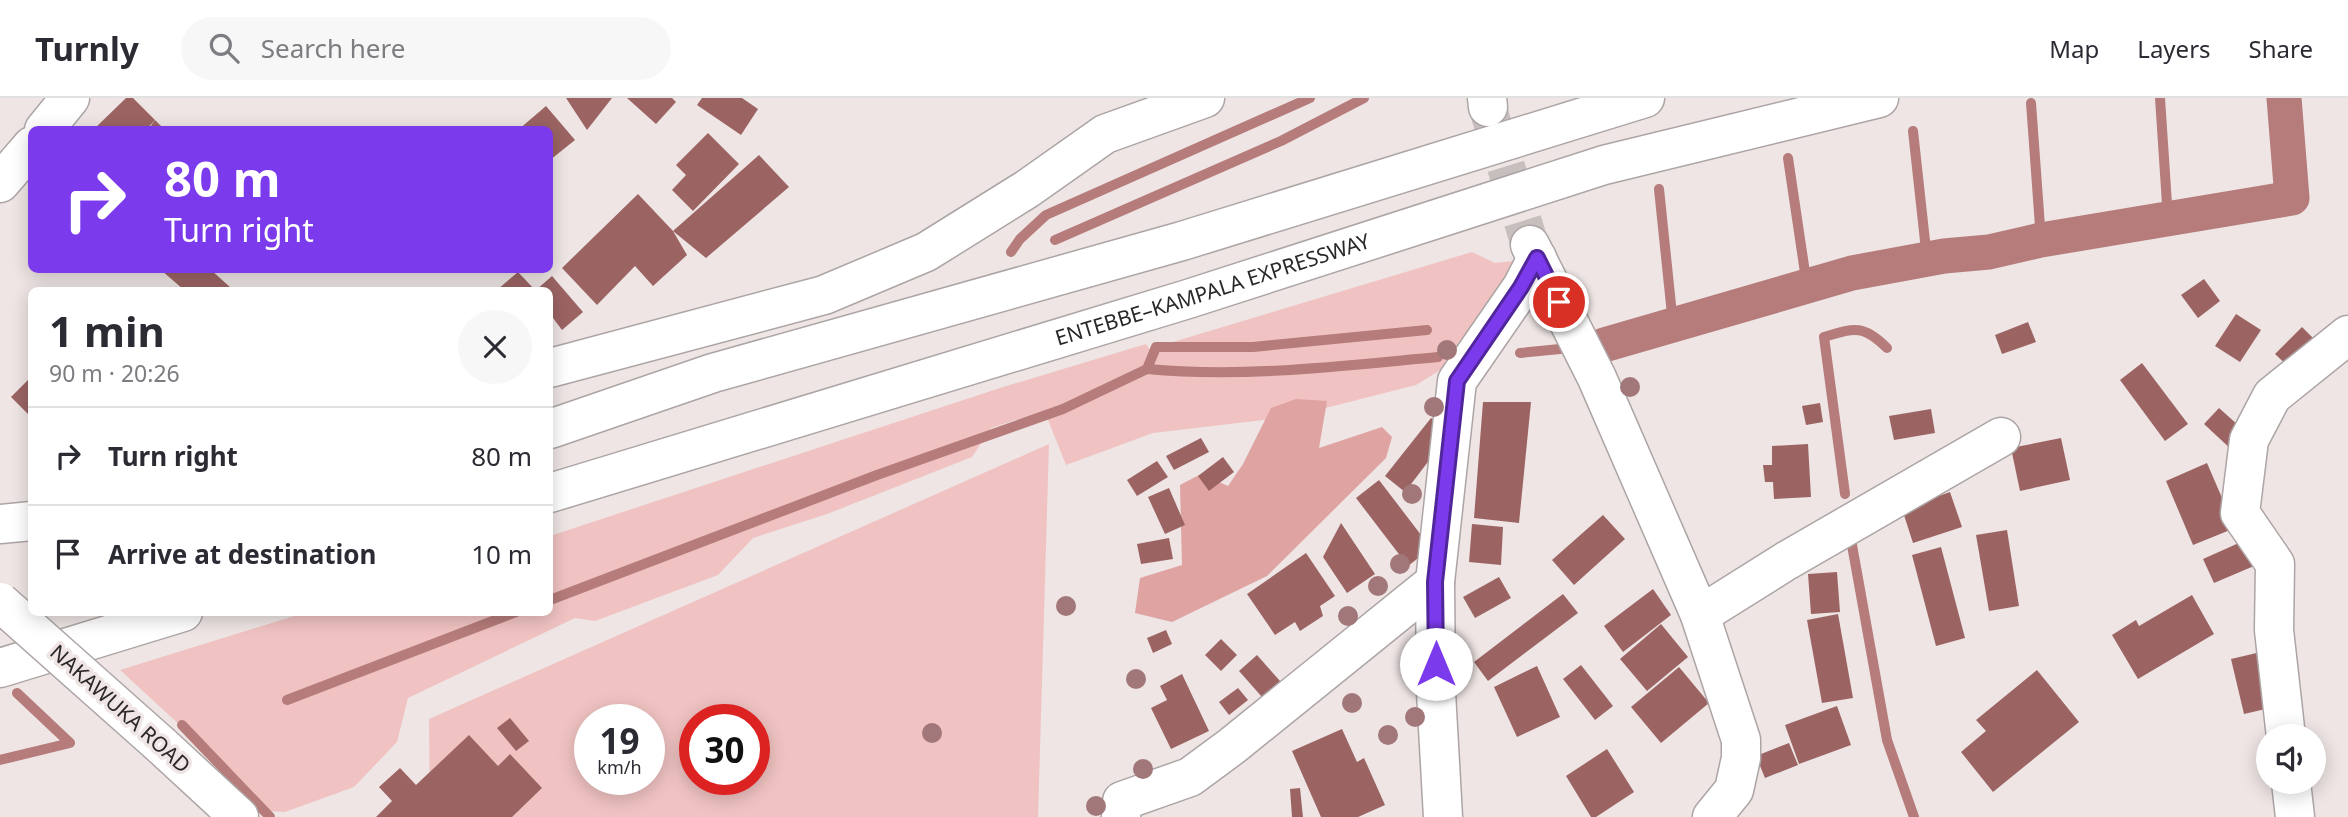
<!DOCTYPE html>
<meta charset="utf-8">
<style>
:root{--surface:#fff;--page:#f7f7f7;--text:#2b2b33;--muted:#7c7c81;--line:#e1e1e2}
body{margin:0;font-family:"Noto Sans",sans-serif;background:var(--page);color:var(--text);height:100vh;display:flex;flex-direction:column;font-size:26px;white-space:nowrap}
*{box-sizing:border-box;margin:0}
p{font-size:23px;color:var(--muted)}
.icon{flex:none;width:38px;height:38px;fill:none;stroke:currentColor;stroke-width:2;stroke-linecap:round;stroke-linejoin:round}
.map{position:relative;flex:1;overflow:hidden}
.side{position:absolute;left:28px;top:189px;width:525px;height:329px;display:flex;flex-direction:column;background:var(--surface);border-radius:10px;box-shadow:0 4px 18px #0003}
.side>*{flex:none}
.guide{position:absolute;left:28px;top:28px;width:525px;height:147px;border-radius:10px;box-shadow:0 4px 18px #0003;background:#7c3aed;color:#fff;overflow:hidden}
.buttons{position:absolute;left:2256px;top:626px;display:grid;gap:14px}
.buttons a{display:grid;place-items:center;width:70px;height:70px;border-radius:50%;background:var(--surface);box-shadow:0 4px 18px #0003;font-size:35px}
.speed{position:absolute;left:574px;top:606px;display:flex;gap:14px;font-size:35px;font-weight:700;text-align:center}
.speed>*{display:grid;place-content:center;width:91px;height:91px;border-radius:50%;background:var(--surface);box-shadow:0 4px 18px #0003;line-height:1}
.speed small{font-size:18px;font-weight:400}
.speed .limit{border:10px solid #d22;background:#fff;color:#111}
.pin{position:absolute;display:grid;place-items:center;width:60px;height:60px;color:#fff;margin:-30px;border:4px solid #fff;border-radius:50%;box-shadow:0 2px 7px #0007}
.me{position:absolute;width:77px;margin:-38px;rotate:0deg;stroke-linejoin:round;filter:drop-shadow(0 0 5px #0008)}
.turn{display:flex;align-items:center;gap:24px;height:147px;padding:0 21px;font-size:32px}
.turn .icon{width:91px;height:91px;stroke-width:2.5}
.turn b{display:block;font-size:49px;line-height:60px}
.round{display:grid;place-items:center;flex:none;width:74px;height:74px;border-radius:37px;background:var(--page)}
.summary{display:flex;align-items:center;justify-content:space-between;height:119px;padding:0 21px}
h1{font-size:42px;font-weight:700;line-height:52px}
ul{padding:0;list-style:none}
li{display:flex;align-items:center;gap:21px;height:98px;padding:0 21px;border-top:2px solid var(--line)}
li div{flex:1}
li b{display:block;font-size:26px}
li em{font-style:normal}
header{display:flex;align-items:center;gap:42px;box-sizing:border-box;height:98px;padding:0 35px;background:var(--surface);border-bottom:2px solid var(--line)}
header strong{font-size:33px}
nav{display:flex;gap:38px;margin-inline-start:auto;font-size:24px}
.search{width:490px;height:63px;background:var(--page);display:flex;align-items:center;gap:18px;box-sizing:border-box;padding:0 24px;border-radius:38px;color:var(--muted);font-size:26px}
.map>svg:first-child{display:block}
.green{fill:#f0c3c2;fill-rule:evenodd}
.forest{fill:#dfa3a2}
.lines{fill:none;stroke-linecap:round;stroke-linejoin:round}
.stream{stroke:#b57c7b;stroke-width:10}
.canal{stroke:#b57c7b;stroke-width:35}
.building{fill:#9b6463}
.street-tunnel{stroke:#c7bfbe;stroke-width:38;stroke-dasharray:38 19;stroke-linecap:butt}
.street-casing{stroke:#ada5a5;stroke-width:41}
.secondary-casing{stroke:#ada5a5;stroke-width:41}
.highway-casing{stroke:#ada5a5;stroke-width:41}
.street{stroke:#fff;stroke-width:38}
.secondary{stroke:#fff;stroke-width:38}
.highway{stroke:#fff;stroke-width:38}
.secondary-bridge-casing{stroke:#ada5a5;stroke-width:41;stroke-linecap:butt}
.secondary-bridge{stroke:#fff;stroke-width:38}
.tree{fill:#a27779}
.route-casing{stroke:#51269a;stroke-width:18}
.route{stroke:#7c3aed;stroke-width:12}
.labels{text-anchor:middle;stroke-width:7;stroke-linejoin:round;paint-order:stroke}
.street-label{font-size:21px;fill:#2b2828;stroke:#eee5e4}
</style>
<header>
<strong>Turnly</strong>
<div class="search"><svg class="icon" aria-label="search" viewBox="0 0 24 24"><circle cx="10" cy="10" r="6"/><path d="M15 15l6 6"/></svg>Search here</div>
<nav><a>Map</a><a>Layers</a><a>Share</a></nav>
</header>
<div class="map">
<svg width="2348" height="719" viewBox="0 0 2348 719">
<rect width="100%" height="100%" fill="#eee5e4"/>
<g class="green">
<polygon points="1472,154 1495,165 1515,163 1500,195 1447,268 1416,287 1290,319 1153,335 1066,367 1046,317 1147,271 1156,249"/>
<polygon points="1146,246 1150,252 1144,267 1061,307 991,330 972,359 827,416 753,440 718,477 595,523 575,520 408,600 397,644 354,689 285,714 266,713 195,641 120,572 304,515 550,514 550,438 1000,290"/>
<path d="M1049 346 1038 719H430L429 621ZM590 621H649V681H590ZM695 621H754V681H695Z"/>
</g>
<polygon class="forest" points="1296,301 1327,303 1319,350 1382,329 1392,339 1386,360 1267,478 1172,524 1135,515 1140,480 1182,467 1180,387 1201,376 1228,388 1243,366 1271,310"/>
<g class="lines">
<g class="stream">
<polyline points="2160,0 2168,121"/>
<polyline points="2031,5 2041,142"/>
<polyline points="1913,33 1927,161"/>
<polyline points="1788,60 1807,188"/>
<polyline points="1659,91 1673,226"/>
<polyline points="1055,142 1281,43 1364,0"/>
<polyline points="1011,154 1020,141 1046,117 1310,0"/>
<polyline points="1520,255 1560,251"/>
<path d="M1147 271C1244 280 1341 268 1438 259"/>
<path d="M1845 396 1824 239C1854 230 1863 226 1887 250"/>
<polyline points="1850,436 1887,642 1914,719"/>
<polyline points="550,502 877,377 1063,311 1147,271 1156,249 1253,249 1427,232"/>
<polyline points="287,602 516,514"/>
<polyline points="182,627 270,719"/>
<polyline points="0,662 70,645 17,595"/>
</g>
<polyline class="canal" points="1604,247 1852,175 1944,158 1989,154 2041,142 2292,100 2284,0"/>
</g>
<g class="building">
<polygon points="126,0 133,0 155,22 146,32 93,32"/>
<polygon points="566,0 612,0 587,32"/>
<polygon points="627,0 672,0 676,4 656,26"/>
<polygon points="702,0 742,0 758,11 741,37 697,7"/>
<polygon points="546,8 575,42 550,62 550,32 518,32"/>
<polygon points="155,22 165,32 148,32"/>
<polygon points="708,35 739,66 693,113 672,92 686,77 676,67"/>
<polygon points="759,57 789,89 706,160 673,133"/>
<polygon points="638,96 673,133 687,157 653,188 635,168 597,207 562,170"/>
<polygon points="161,172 211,172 231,190 227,192 184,192"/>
<polygon points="518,174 535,192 497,192"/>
<polygon points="552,178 583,214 562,232 550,216 550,192 536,192"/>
<polygon points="2204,181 2220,203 2198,220 2181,197"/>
<polygon points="2236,216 2261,232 2240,264 2215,248"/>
<polygon points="2028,224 2036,244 2002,256 1995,237"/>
<polygon points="2302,229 2320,247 2294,274 2275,256"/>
<polygon points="2142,265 2188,326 2165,343 2120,282"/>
<polygon points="32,278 32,320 11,299"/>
<polygon points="1483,304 1531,304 1519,425 1474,420"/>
<polygon points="1820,305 1823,324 1806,327 1802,308"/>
<polygon points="2219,310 2248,336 2233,353 2204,326"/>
<polygon points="1931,311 1935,335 1894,342 1889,318"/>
<polygon points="1431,320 1440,327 1437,352 1405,394 1385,378"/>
<polygon points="1201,340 1209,354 1174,372 1166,358"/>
<polygon points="2061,340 2070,382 2020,393 2011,350"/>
<polygon points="1808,346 1811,399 1774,401 1773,384 1765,384 1763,367 1772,367 1772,348"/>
<polygon points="1223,359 1234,374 1209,393 1198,378"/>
<polygon points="1157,363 1168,379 1137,398 1127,382"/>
<polygon points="2207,365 2235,430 2193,447 2166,383"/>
<polygon points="1379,382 1431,450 1408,468 1356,400"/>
<polygon points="1169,390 1185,427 1165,436 1148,399"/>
<polygon points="1950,394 1962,429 1913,445 1902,411"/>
<polygon points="1603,417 1625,441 1574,487 1552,462"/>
<polygon points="1341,425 1375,476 1347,495 1323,459"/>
<polygon points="1472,426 1503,429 1501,467 1469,464"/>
<polygon points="2007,432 2019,508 1989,513 1976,437"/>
<polygon points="1169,440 1173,461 1141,466 1137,446"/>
<polygon points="2250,440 2261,465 2214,485 2203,461"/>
<polygon points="1941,449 1965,540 1936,548 1912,457"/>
<polygon points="1306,455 1335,498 1320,508 1323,518 1300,533 1295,524 1275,537 1247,496"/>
<polygon points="1837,474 1840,514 1811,516 1808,476"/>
<polygon points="1499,479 1511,500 1475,520 1463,499"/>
<polygon points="1653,491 1671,517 1623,554 1604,528"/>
<polygon points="1563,496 1578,515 1488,583 1474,564"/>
<polygon points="2192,497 2214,536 2138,581 2112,537 2136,522 2139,528"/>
<polygon points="1838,516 1853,600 1822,605 1807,522"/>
<polygon points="1661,526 1688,559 1647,593 1620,561"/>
<polygon points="1166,532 1172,546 1153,555 1147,540"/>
<polygon points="1221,541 1237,557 1221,573 1205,557"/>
<polygon points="2261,554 2274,609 2244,616 2231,561"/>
<polygon points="1257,557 1280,583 1262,599 1239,573"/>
<polygon points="1581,567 1613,608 1595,622 1563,581"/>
<polygon points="1537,568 1560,619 1517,639 1494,589"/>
<polygon points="1679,569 1709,605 1661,645 1631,609"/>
<polygon points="2037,572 2079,624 1993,694 1961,654 1986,633 1976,622"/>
<polygon points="1182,576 1209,633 1171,651 1151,610 1167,602 1160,588"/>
<polygon points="1238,590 1248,602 1229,617 1219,604"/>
<polygon points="1837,608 1851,647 1799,666 1785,627"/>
<polygon points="510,620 529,643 516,653 497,630"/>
<polygon points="1342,631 1357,664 1364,660 1385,707 1358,719 1321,719 1292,653"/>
<polygon points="469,637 498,668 510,656 542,690 512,719 376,719 392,703 379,689 400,670 416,687"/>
<polygon points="1789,645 1798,667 1765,680 1756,658"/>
<polygon points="1607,651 1634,694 1596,719 1591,719 1566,678"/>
<polygon points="1300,690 1303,719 1292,719 1290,691"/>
</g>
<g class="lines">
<polyline class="street-tunnel" points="1489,14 1530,147"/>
<g class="street-casing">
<g id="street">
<polyline points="1487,0 1488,9"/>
<polyline points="44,32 70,0"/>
<polyline points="0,85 32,48"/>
<polyline points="1530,147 1597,280 1700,517"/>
<polyline points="550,270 824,197 926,154 1027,91 1105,36 1205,0"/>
<polyline points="0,426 32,423"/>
<polyline points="2286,639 2274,532 2275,466 2240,415 2249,342 2272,298 2348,237"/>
<polyline points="2291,684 2295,719"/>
<polyline points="1121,719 1122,703 1190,679 1232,648 1435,484"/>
<polyline points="1443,719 1436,594 1435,484 1457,283 1522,189 1537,160"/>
<polyline points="1712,719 1734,692 1741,660 1741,642 1700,517 1786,463 2001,339"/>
</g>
</g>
<g class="secondary-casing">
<polyline id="secondary" points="161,647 239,719"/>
</g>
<g class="highway-casing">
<g id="highway">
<polyline points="550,331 713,275 1182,143 1645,0"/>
<path id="s1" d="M550 395 1188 201 1604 67 1879 0"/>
<polyline points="0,570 183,514"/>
</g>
</g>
<use href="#street" class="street"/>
<use href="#secondary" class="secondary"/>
<use href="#highway" class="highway"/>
<g class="secondary-bridge-casing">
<polyline id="secondary-bridge" points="0,504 161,647"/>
</g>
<use href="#secondary-bridge" class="secondary-bridge"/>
</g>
<g class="tree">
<circle cx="1447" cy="252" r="10"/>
<circle cx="1630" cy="289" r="10"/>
<circle cx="1434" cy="309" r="10"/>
<circle cx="1412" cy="396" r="10"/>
<circle cx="1400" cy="466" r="10"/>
<circle cx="1378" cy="488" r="10"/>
<circle cx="1066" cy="508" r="10"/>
<circle cx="1348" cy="518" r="10"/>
<circle cx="1136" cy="581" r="10"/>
<circle cx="1352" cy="605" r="10"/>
<circle cx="1415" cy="619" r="10"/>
<circle cx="932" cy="635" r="10"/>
<circle cx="1388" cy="637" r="10"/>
<circle cx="1143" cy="671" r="10"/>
<circle cx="1096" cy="708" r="10"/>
</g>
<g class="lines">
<g class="route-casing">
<polyline id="route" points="1436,566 1435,484 1457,283 1521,189 1537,160 1559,204"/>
</g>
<use href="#route" class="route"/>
</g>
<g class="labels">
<g class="street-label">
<text dy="7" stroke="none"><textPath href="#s1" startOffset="693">ENTEBBE–KAMPALA EXPRESSWAY</textPath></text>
<text transform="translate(120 611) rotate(42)" y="7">NAKAWUKA ROAD</text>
</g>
</g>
</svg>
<div class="buttons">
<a><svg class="icon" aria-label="sound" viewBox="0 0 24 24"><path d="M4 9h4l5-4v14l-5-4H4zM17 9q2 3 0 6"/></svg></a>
</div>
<div class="speed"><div>19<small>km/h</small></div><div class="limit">30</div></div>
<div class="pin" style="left:1559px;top:204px;background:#d93025"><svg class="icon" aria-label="arrive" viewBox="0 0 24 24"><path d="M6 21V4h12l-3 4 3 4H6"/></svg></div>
<svg class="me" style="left:1436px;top:566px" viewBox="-20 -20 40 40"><circle r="19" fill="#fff"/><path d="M0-13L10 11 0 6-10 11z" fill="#7c3aed"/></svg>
<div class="guide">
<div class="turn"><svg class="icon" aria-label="right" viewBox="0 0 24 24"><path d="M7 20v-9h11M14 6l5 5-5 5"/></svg><div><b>80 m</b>Turn right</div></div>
</div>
<section class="side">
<div class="summary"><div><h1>1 min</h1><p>90 m · 20:26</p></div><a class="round"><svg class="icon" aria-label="close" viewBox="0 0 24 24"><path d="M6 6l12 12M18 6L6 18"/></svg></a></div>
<ul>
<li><svg class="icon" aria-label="right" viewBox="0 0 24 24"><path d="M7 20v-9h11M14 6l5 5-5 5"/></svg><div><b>Turn right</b></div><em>80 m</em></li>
<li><svg class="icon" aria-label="arrive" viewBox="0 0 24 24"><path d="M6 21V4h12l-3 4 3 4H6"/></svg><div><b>Arrive at destination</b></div><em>10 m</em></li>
</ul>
</section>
</div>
